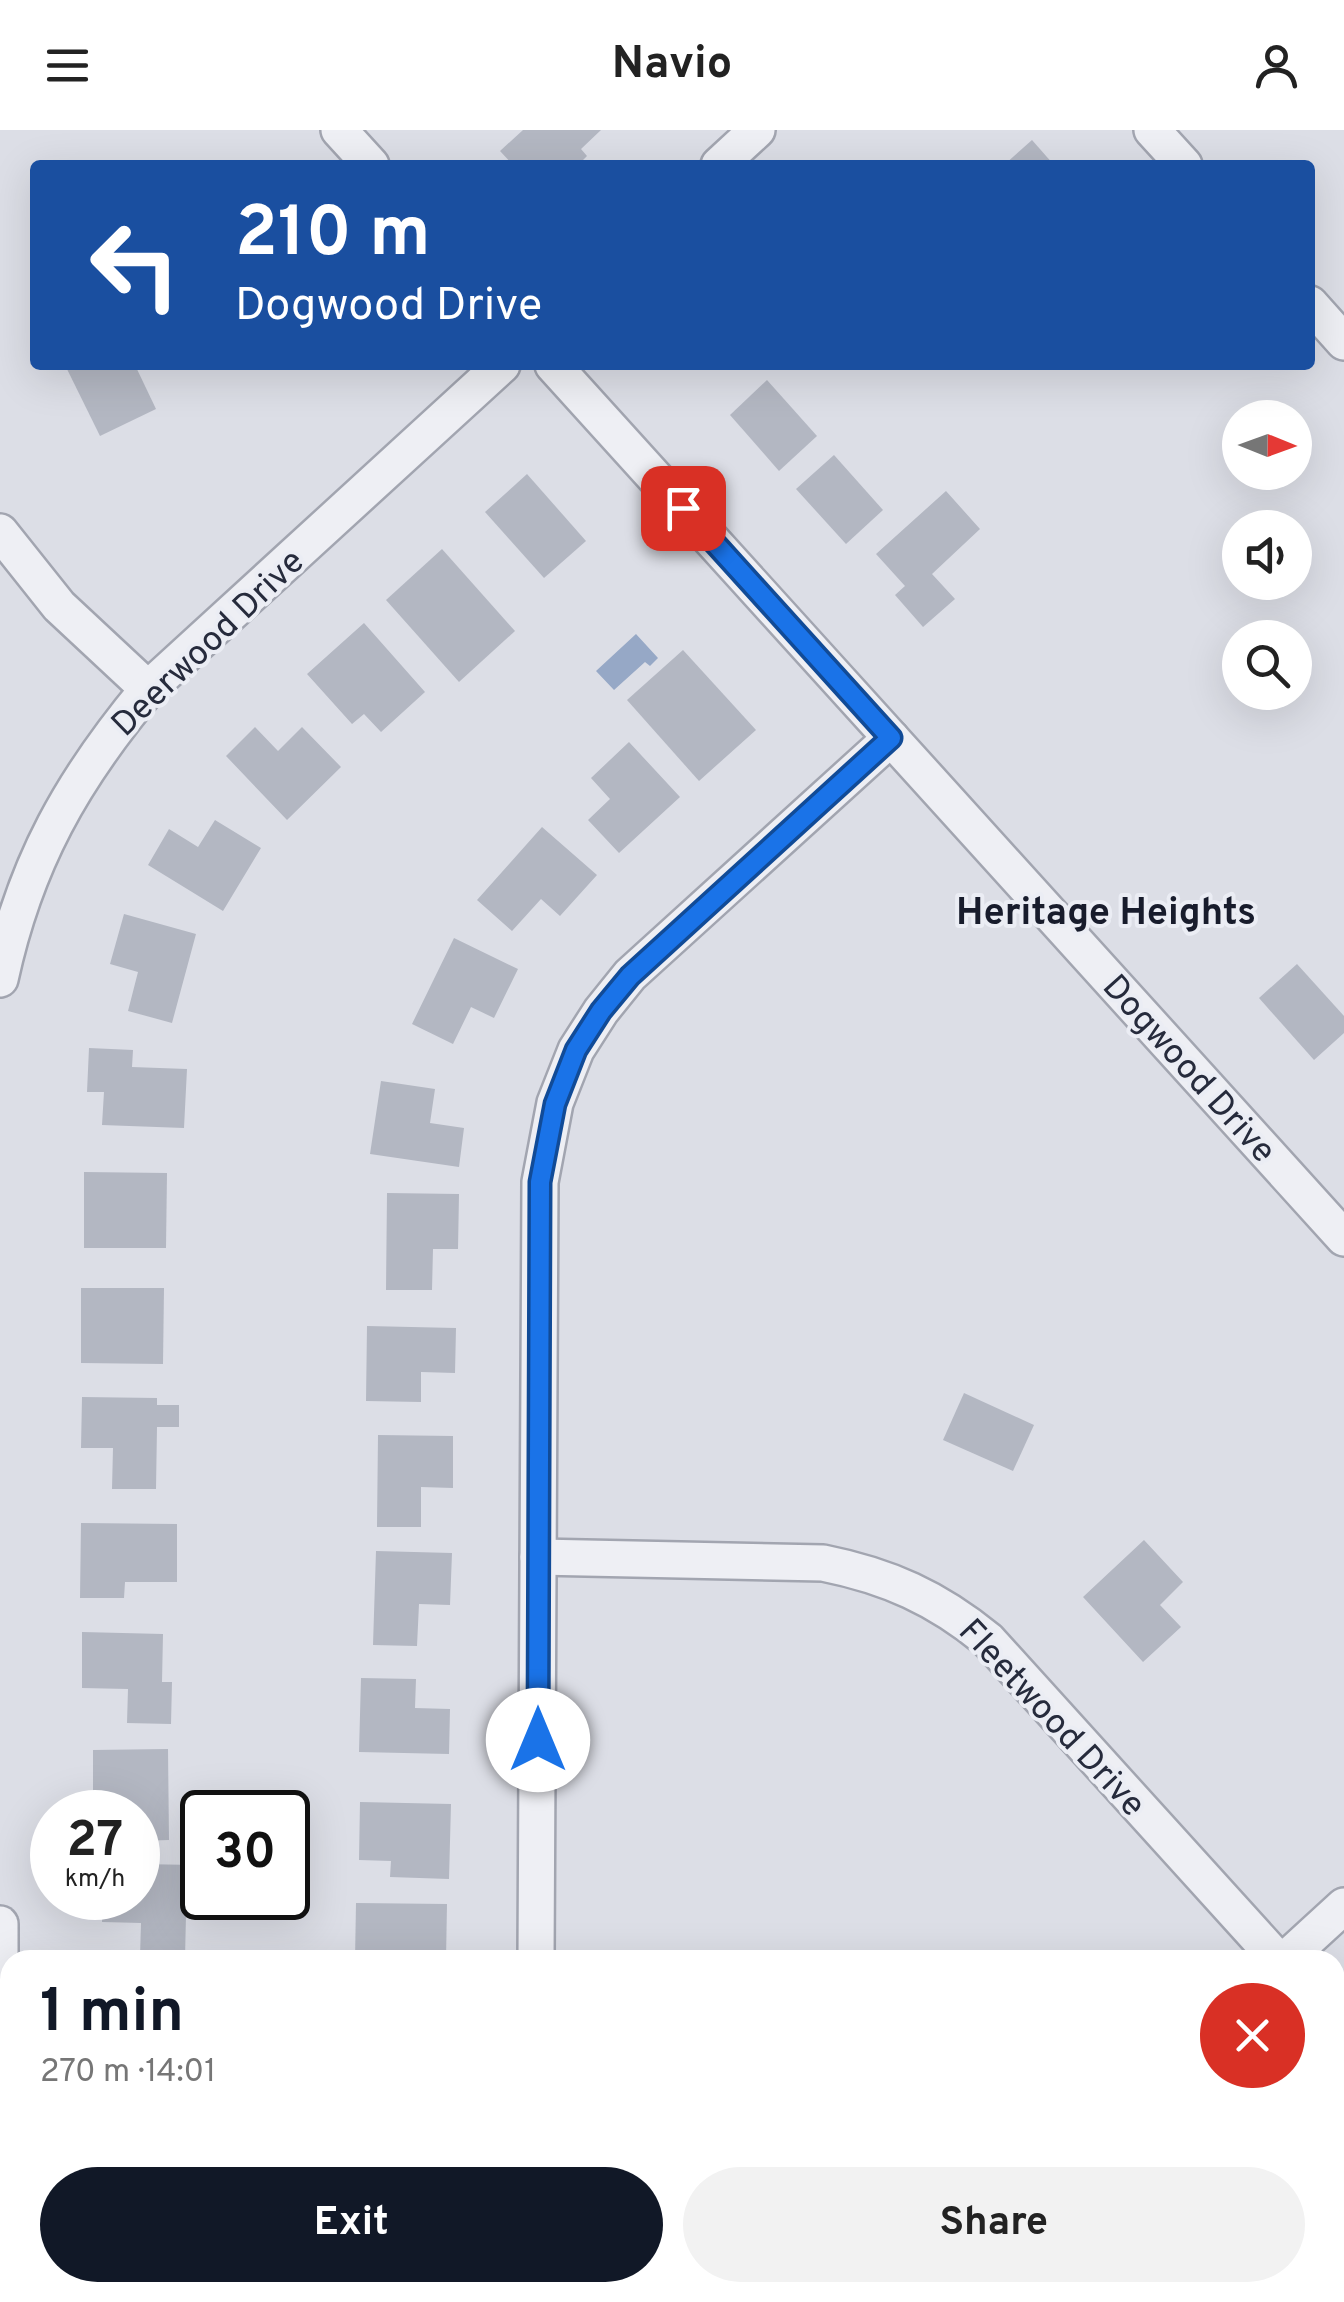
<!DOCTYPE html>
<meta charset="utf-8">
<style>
:root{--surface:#fff;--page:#f2f2f2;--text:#222;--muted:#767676;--accent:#111827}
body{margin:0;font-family:Overpass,sans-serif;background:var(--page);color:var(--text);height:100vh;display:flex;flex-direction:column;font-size:38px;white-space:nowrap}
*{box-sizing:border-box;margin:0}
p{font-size:32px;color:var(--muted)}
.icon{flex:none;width:55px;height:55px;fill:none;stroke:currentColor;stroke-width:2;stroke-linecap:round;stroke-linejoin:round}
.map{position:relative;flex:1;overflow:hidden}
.side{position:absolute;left:0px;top:1820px;width:1345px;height:352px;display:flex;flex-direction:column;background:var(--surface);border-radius:30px 30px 0 0;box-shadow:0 10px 40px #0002}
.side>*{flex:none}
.hud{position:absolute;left:30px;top:30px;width:1285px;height:210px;border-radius:10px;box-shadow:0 10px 40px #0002;background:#1a4fa0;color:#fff;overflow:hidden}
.needle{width:65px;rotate:91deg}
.controls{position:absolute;left:1222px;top:270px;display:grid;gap:20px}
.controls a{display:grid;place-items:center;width:90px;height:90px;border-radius:50%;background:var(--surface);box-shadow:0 10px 40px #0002;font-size:50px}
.speed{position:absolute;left:30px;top:1660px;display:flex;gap:20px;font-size:50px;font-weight:700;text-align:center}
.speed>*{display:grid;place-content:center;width:130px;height:130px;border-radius:50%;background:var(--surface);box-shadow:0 10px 40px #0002;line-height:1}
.speed small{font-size:25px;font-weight:400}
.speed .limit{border:5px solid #111;border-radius:15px;background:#fff;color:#111}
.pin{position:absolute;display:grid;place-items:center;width:85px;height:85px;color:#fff;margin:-42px;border-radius:20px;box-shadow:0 5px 15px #0006}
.me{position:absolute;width:110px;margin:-55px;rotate:0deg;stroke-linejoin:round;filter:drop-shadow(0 0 8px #0008)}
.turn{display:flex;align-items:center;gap:35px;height:210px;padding:0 40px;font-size:45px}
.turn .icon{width:130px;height:130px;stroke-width:2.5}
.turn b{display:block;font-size:70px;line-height:85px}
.round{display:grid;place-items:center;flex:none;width:105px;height:105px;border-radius:52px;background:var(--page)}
.overview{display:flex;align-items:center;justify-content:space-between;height:170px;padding:0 40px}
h1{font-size:60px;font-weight:700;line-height:75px;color:var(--accent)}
.action{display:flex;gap:20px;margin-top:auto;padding:20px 40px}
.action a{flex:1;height:115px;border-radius:60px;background:var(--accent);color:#fff;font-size:40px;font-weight:700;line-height:115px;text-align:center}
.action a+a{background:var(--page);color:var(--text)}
header{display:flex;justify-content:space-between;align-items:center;height:130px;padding:0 40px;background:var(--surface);font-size:45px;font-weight:700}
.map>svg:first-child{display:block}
.water{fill:#96a8c6}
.building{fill:#b3b7c2}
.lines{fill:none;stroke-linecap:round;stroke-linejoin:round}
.street-casing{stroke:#a2a5b0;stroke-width:40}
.street{stroke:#eeeff4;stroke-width:35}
.route-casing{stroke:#114b97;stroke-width:25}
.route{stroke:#1a73e8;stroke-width:18}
.labels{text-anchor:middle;stroke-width:8;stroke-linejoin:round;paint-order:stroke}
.street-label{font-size:35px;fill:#262b3c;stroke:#ebedf4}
.neighbourhood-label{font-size:38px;font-weight:bold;fill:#181c2c;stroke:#ebedf4}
</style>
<header><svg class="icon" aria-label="menu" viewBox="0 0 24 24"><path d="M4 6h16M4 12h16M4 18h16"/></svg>Navio<svg class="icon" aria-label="person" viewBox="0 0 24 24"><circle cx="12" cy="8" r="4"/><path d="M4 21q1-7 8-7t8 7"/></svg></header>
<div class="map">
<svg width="1344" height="2172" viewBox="0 0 1344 2172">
<rect width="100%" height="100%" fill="#dcdee6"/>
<polygon class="water" points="636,504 658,528 650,536 645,532 614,560 596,541"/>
<g class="building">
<polygon points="523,0 601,0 581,19 587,26 578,35 513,35 500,21"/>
<polygon points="1032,10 1054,35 1004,35"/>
<polygon points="65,235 135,235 156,279 100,306"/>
<polygon points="767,250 817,306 779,341 730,285"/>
<polygon points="834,325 883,380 846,414 796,359"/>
<polygon points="527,344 586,411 544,448 485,382"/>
<polygon points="946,361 980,399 932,444 955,469 923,497 895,465 905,456 876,424"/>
<polygon points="442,419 515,501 459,552 386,470"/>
<polygon points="364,493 425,562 381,602 364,584 352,594 307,544"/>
<polygon points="683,520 756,600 699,651 627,570"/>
<polygon points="255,597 278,621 302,597 341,637 287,690 226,626"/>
<polygon points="629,612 680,667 619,723 588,690 610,669 591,648"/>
<polygon points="215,690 261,718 223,781 148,735 169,699 198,717"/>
<polygon points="542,697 597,745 560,786 541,769 512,801 477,770"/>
<polygon points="124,784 196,804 172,893 128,881 138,842 110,834"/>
<polygon points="454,808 518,839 494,888 471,877 453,914 412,894"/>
<polygon points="1297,834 1344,886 1344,903 1314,930 1259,868"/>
<polygon points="89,918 133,920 132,937 187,939 184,998 102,995 104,962 87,962"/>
<polygon points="381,951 435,959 430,993 464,998 459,1037 370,1024"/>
<polygon points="84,1042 167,1043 166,1118 84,1118"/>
<polygon points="387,1063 459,1064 458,1119 433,1119 432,1160 386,1160"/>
<polygon points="81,1158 164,1158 163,1234 81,1233"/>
<polygon points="367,1196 456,1198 455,1243 421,1242 421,1272 366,1271"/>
<polygon points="964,1263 1034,1295 1013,1341 943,1310"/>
<polygon points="82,1267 157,1268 157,1275 179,1275 179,1297 157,1297 156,1359 112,1359 113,1318 81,1318"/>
<polygon points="378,1305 453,1306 453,1358 421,1357 421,1397 377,1397"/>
<polygon points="81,1393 177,1394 177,1452 125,1452 124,1468 80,1468"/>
<polygon points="1144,1410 1183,1452 1160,1475 1181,1497 1143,1532 1083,1467"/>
<polygon points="376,1421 452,1423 450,1475 419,1474 417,1516 373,1515"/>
<polygon points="82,1502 163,1504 162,1552 172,1552 171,1594 127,1593 128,1559 82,1558"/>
<polygon points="361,1548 416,1549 415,1578 450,1579 449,1624 359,1622"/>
<polygon points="168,1619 169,1710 138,1711 138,1682 126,1682 126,1671 93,1671 93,1620"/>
<polygon points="360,1672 451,1674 449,1749 390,1747 391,1731 359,1730"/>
<polygon points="138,1734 196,1735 194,1786 186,1785 185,1828 140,1827 141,1793 102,1792 103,1768 138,1768"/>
<polygon points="356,1773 447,1774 446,1830 355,1830"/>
<polygon points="93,2162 174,2162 165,2171 93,2172"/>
<rect x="333" y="2162" width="105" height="10"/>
</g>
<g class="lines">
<g class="street-casing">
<g id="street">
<polyline points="339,0 371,35"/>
<polyline points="1152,0 1184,35"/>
<polyline points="719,35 757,0"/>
<polyline points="1310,174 1344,212"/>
<polyline points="553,235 1344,1108"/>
<polyline points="0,402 59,476 148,559"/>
<path d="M0 849C25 733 72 650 148 559L502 235"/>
<path d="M538 1427 823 1433C888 1446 937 1468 988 1510L1278 1830"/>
<polyline points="0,1794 0,2063"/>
<polyline points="536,1830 540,1052 555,973 576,920 601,881 630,845 891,608"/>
<polyline points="1285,1830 1344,1776"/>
<polyline points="1335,1894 1344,1904"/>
<polyline points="889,2162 898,2172"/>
<polyline points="534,2172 534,2162"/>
</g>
</g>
<use href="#street" class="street"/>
</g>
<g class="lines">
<g class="route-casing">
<polyline id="route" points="538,1610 540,1052 555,974 576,920 601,881 630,846 891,608 683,378"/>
</g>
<use href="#route" class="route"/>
</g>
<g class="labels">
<g class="street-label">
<text transform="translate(207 512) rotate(-44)" y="12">Deerwood Drive</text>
<text transform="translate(1190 938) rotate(48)" y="12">Dogwood Drive</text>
<text transform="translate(1053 1587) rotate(47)" y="12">Fleetwood Drive</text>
</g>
<g class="neighbourhood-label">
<text x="1106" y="794">Heritage Heights</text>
</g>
</g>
</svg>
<div class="controls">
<a><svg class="needle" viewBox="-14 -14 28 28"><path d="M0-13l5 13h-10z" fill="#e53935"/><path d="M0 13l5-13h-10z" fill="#767676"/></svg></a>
<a><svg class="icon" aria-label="sound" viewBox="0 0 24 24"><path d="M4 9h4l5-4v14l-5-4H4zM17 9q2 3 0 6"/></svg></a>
<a><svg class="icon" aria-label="search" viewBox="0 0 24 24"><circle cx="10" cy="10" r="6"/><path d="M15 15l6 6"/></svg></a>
</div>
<div class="speed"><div>27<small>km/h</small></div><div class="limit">30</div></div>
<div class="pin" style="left:683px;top:378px;background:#d93025"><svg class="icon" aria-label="arrive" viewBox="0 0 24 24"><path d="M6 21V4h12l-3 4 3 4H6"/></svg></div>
<svg class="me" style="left:538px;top:1610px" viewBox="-20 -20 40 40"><circle r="19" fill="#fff"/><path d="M0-13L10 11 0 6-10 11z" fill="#1a73e8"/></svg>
<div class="hud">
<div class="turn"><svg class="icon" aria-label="left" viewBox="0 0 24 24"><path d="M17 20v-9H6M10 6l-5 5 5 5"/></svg><div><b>210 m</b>Dogwood Drive</div></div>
</div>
<section class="side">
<div class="overview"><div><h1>1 min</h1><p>270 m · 14:01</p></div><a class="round" style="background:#d93025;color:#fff"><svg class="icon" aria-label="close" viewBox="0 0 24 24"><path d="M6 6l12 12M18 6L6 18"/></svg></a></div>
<div class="action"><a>Exit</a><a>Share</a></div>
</section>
</div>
